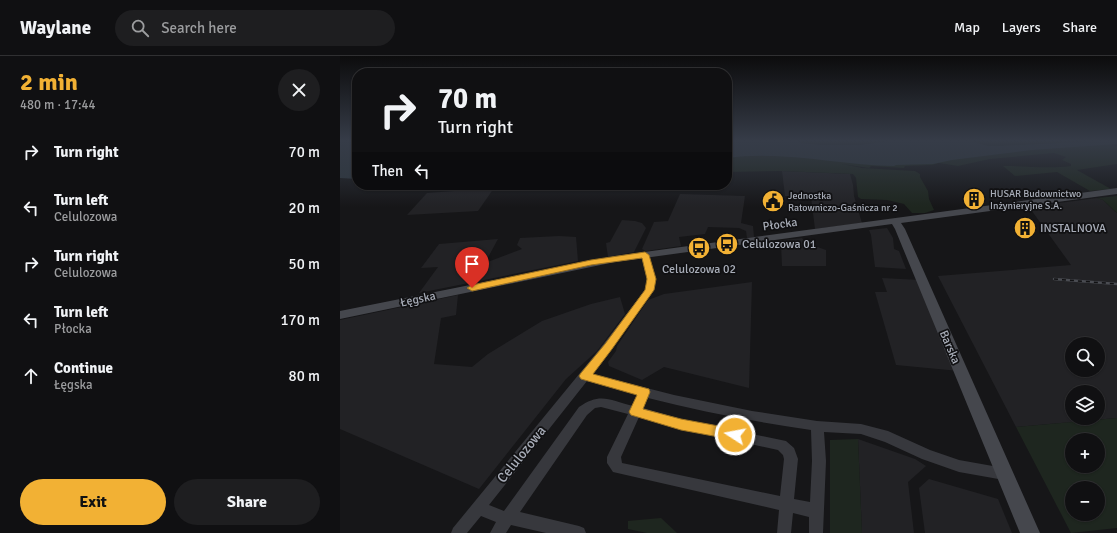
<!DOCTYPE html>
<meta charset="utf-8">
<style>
:root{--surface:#101012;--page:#1e1e20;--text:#f1f3f6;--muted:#9c9d9f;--line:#303032;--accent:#f2b134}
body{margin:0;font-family:Signika,sans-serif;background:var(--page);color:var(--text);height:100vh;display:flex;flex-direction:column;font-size:15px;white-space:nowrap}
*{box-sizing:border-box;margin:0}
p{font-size:13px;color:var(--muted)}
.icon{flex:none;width:22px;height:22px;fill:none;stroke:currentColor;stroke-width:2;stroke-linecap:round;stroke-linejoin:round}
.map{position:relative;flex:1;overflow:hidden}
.panel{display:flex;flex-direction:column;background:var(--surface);width:340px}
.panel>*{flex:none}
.top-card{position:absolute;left:12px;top:12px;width:380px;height:122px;border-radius:16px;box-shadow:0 1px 3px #0004,0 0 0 1px var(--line);background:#101012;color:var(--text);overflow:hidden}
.buttons{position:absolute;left:725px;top:281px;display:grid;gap:8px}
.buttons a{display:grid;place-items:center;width:40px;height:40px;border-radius:50%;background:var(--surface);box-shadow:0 1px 3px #0004,0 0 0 1px var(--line);font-size:20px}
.pin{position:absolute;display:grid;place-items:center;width:34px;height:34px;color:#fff;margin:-41px -17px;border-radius:50% 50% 50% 0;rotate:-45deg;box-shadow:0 0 4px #0007}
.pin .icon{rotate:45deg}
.me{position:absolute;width:44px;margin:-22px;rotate:281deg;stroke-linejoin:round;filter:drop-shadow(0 0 3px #0008)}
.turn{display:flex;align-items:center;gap:14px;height:84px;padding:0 20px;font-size:18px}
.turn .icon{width:52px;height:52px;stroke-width:2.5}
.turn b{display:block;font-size:28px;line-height:34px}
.then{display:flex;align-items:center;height:38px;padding:0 20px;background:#0003;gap:8px;font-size:15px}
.round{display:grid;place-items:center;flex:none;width:42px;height:42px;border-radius:21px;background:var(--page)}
.overview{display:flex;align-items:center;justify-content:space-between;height:68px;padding:0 20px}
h1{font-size:24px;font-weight:700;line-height:30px;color:var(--accent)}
.cta{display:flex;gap:8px;margin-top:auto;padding:8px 20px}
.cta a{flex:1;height:46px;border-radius:24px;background:var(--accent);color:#111;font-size:16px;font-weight:700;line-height:46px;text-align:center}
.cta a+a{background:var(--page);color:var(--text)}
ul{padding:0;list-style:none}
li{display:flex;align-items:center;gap:12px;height:56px;padding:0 20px}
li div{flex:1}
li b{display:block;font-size:15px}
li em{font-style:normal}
header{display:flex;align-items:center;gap:24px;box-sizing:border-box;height:56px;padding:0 20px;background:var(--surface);border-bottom:1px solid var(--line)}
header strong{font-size:19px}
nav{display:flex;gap:22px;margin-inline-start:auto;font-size:14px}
.search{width:280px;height:36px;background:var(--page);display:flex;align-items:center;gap:10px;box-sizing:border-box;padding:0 14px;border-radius:22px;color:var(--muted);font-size:15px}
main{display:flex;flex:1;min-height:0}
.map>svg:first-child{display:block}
.built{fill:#222225;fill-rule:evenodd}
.green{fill:#1e261f;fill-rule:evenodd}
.water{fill:#2c353c}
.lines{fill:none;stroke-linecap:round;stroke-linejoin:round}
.street{fill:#37383d;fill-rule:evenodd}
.secondary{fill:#45474d;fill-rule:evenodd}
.rail-casing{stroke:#4a4c52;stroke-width:2.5}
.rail{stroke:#111113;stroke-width:1.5;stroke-dasharray:4;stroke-linecap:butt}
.route{fill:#f2b134;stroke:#9d7322}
.labels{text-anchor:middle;stroke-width:3.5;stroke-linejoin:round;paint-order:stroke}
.far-poi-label{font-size:10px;fill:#a8adb8;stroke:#111113;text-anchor:start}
.street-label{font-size:12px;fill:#a8adb8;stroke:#111113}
.poi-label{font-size:12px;fill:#a8adb8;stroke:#111113;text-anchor:start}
.near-street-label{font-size:14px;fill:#a8adb8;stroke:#111113}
</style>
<header>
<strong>Waylane</strong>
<div class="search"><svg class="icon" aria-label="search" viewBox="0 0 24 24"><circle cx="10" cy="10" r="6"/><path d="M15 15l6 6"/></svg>Search here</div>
<nav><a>Map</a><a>Layers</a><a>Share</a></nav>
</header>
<main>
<section class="panel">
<div class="overview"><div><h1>2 min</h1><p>480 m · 17:44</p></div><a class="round"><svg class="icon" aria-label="close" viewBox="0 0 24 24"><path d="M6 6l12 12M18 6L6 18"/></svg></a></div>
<ul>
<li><svg class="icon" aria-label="right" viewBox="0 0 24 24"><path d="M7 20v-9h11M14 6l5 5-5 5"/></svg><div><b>Turn right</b></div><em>70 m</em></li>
<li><svg class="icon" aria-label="left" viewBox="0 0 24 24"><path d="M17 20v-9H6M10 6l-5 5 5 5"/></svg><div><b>Turn left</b><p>Celulozowa</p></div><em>20 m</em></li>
<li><svg class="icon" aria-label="right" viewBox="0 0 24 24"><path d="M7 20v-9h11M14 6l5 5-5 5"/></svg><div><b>Turn right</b><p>Celulozowa</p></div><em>50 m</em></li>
<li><svg class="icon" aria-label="left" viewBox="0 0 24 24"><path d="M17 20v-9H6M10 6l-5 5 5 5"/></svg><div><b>Turn left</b><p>Płocka</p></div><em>170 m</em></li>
<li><svg class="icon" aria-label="ahead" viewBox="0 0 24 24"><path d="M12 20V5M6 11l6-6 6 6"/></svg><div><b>Continue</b><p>Łęgska</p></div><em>80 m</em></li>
</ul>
<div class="cta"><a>Exit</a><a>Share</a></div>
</section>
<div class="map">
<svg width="777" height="477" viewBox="0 0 777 477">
<rect width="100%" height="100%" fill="#161618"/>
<g class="built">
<polygon points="442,115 510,118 513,129 514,140 522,167 475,173 471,141 445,140"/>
<polygon points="154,132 138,155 67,159 87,137"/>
<polygon points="340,138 405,140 401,167 413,170 414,181 407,182 406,175 399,172 368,171 365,178 339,181 341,190 306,195 302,193 314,166 328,165"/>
<path d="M757 142 763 144 777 157V362L676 371 598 220 731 209 689 151ZM732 288H758V314H732ZM732 336H758V362H732Z"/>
<polygon points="282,164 295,165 302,167 306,172 294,196 268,201 266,187 270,186"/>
<polygon points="547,172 553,182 554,193 559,195 566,213 535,211 531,179 529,174"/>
<polygon points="219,180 236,181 238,205 79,237 98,211 81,212 99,188 158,183 145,207 182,193 177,189 180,182"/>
<polygon points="462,182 466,187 486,194 486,210 442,210 441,188 435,185"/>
<polygon points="542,222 580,224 619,315 556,309 535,236 547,236"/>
<polygon points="412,226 409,332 324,311 302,324 269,310 268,306 276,295 277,290 308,244 324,238"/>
<polygon points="118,239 116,259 101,262 94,308 132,311 148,298 202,265 251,248 280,241 285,258 257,295 226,323 139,433 0,373 0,264"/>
<polygon points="518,383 575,403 586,410 568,426 574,477 522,477"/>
<polygon points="589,423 658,443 672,477 585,477 579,432"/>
</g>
<g class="green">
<path d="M387 84H777L772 88 774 90H777V108L737 114 771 133 750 135 717 116 675 120 663 110C685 110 708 113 731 110V108L722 104 726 101 714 97 650 103 618 110 599 107 592 109 565 110 564 112 531 110 529 112 502 108 522 112 575 115 580 118V121L588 135 589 143 594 154 585 157H572L564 148 547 144 521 143 518 141 516 122 513 118 442 115 387 116V103L395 102H387Z"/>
<polygon points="777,140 777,157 763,144 757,142"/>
<path d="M777 362V472L731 477 676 371ZM732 384H758V410H732ZM732 432H758V458H732Z"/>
<polygon points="518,383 522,477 490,477 490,384"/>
<polygon points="321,462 337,477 307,477 288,473 288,465"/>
</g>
<g class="water">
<polygon points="0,84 17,84 17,123 0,122"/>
<path d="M387 84H455L461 87 482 89H520L550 85 627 84 648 90H660L777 84V88L692 94 612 104 593 108 556 109 554 110C499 109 441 94 387 102Z"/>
</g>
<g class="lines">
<path class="street" d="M302 197H305L309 199 315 223 313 234 252 318 334 339 412 355 477 365 521 368 548 375 590 394 619 404 664 412 669 413 671 418 669 423 664 424 619 416 582 403 545 386 521 378 484 376 486 405 483 477H469V461L453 457 451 477H437L439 454 273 416 267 407V401L288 358 261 351 255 352 247 359 180 456 239 470 244 472 246 477H206L171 469 166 477H150L156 466 141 460 127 477H111L113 472 258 295 305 234 307 223 301 199ZM247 325 298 339 293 350C270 344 260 336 239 351L164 455 149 449ZM308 342C362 356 416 366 471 374L472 405 470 446 454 443 458 403 454 392 446 385 341 363 303 352ZM299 361 341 373 438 394 443 399 444 403 440 440 282 407 281 401Z"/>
<polygon class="secondary" points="777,132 777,138 561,167 565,173 700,477 680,477 555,173 552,168 275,206 0,263 0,255 275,200"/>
<g class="rail-casing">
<polyline id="rail" points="714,223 777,228"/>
</g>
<use href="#rail" class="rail"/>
</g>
<linearGradient id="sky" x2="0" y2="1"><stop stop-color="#0c0c0d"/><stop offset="0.56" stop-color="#363c48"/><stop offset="1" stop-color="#363c48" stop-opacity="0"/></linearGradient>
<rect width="777" height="151" fill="url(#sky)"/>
<polygon class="route" points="305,196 309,199 316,223 314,234 272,293 253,318 309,333 310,336 303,353 341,363 395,373 400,375 401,379 400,383 395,384 341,374 291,359 289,356 297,339 241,323 239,320 241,317 265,288 305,234 307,223 302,202 251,209 132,235 127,232 132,229 251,204"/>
<defs>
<g id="building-disc" transform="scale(1.15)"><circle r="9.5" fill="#f2b134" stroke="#111113"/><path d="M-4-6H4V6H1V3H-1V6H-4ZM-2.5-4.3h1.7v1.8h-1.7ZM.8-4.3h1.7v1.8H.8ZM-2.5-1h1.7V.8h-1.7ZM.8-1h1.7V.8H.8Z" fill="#111"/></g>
<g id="civic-disc" transform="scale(1.15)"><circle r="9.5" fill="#f2b134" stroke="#111113"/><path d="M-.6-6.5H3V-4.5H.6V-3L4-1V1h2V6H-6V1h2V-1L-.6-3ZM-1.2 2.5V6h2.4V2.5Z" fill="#111"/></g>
<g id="bus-disc" transform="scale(1.15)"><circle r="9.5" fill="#f2b134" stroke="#111113"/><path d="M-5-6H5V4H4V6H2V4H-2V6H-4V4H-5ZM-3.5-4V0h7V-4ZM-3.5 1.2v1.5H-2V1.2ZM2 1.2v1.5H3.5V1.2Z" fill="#111"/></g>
</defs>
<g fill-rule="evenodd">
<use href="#building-disc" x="634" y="143"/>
<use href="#civic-disc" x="433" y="145"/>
<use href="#building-disc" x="685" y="172"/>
<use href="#bus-disc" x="387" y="188"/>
<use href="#bus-disc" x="359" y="192"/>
</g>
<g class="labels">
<g class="far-poi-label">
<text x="650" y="141">HUSAR Budownictwo<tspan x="650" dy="12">Inżynieryjne S.A.</tspan></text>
<text x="448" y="143">Jednostka<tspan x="448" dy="12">Ratowniczo-Gaśnicza nr 2</tspan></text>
</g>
<g class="street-label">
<text transform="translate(440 168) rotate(-8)" y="4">Płocka</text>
<text transform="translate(78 243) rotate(-12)" y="4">Łęgska</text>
<text transform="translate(610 291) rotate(67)" y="4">Barska</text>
</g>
<g class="poi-label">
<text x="700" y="176">INSTALNOVA</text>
<text x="402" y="192">Celulozowa 01</text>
<text x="359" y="217" text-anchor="middle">Celulozowa 02</text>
</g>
<g class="near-street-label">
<text transform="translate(181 398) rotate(-51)" y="5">Celulozowa</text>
</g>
</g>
</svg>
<div class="buttons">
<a><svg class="icon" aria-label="search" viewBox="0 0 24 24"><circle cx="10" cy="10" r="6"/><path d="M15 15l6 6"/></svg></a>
<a><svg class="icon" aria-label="layers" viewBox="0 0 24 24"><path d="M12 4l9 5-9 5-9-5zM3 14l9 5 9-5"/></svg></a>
<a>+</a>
<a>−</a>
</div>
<div class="pin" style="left:132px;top:232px;background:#d93025"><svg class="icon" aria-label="arrive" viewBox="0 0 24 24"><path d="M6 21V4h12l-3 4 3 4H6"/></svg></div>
<svg class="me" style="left:395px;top:379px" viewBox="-20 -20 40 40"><circle r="17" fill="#f2b134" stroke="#fff" stroke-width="3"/><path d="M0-11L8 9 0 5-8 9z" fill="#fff"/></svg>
<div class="top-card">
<div class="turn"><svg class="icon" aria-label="right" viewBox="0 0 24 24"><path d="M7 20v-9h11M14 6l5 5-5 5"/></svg><div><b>70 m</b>Turn right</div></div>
<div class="then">Then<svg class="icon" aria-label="left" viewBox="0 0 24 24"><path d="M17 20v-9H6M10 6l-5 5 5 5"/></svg></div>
</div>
</div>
</main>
